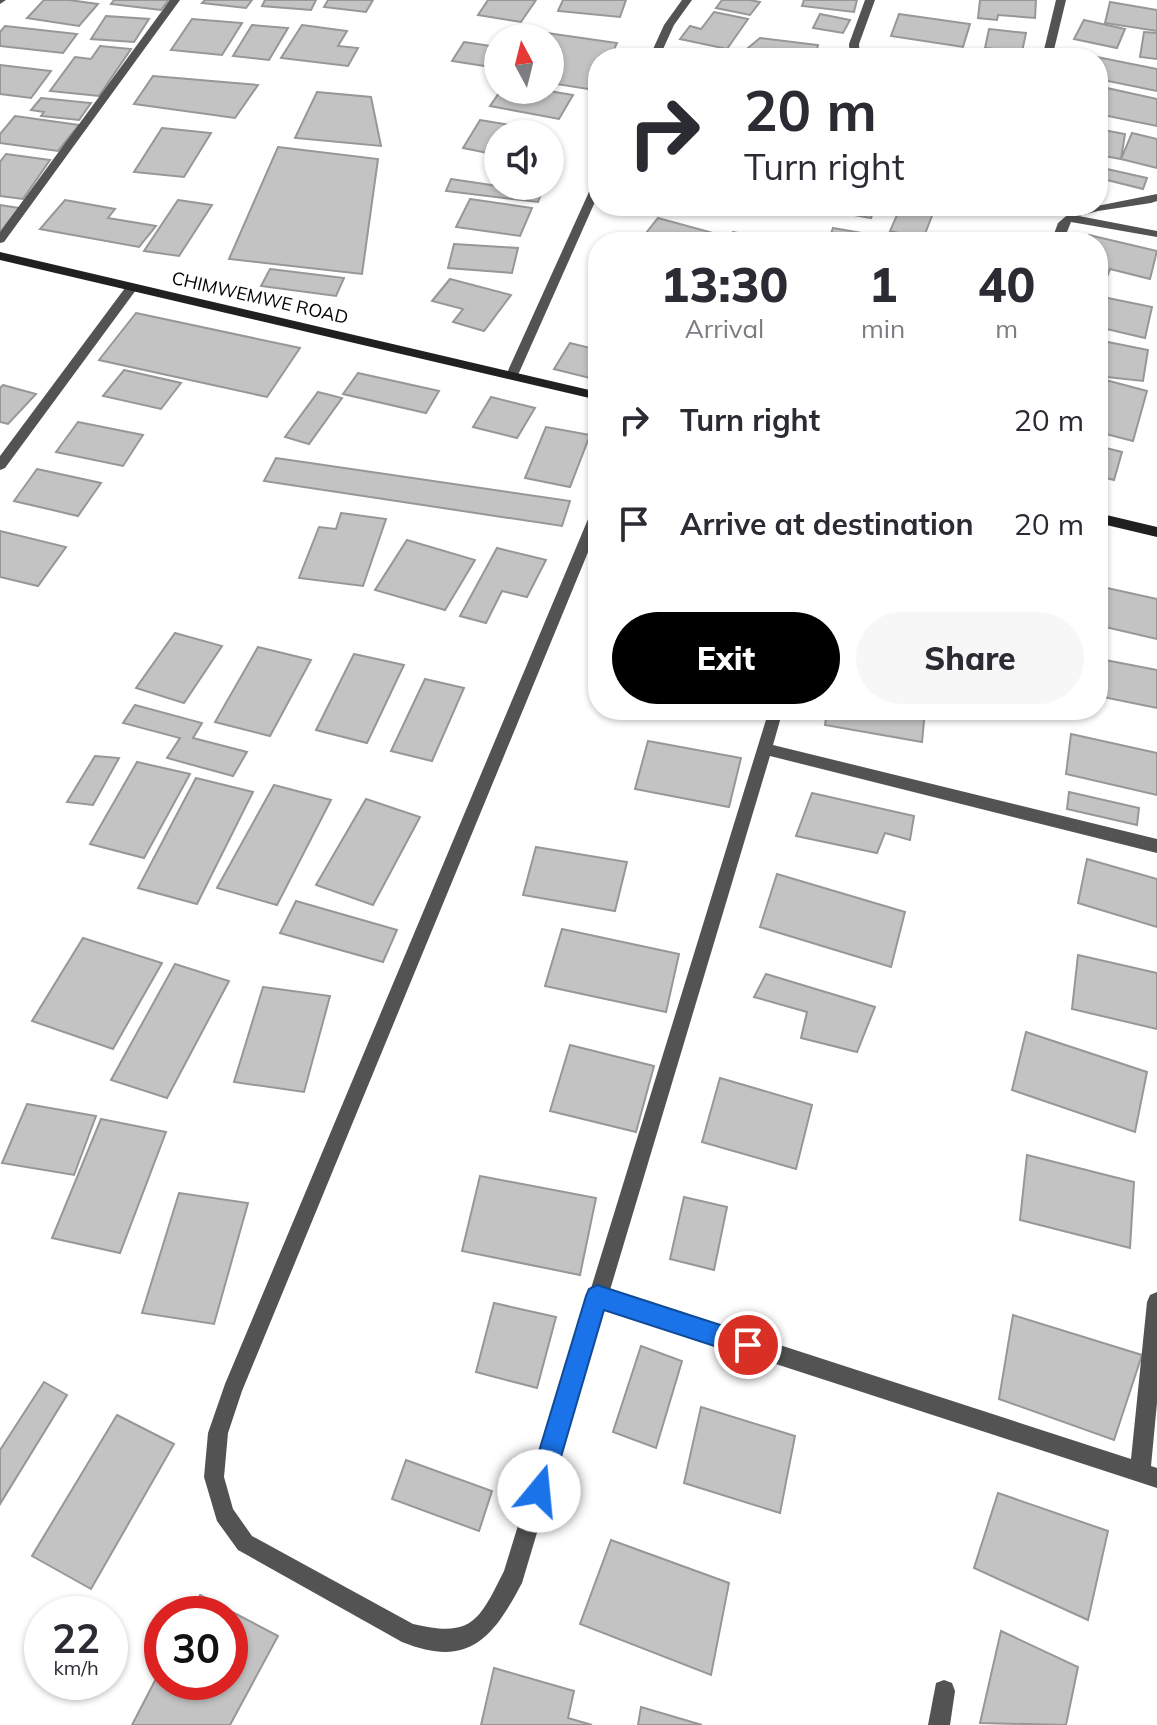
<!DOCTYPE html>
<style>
:root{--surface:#fff;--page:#f7f7f7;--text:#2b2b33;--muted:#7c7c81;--accent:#000}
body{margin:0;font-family:Mulish,sans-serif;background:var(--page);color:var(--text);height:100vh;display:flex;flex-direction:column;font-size:30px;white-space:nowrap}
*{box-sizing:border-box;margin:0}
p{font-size:26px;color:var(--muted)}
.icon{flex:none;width:44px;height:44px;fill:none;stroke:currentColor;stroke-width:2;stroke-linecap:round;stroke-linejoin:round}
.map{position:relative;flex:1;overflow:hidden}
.drawer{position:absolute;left:588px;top:232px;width:520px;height:488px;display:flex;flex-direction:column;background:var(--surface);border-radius:32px;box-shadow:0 2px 6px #0004}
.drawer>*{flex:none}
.guide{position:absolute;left:588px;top:48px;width:520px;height:168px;border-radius:32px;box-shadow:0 2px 6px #0004;background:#fff;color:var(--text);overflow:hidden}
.needle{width:52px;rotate:353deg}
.buttons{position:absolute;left:484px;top:24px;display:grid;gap:16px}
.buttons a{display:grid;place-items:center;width:80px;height:80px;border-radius:50%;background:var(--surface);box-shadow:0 2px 6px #0004;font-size:40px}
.speed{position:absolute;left:24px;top:1596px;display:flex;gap:16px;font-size:40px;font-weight:700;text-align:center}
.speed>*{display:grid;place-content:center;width:104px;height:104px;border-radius:50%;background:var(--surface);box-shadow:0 2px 6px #0004;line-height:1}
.speed small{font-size:20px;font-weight:400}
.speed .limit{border:12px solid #d22;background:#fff;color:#111}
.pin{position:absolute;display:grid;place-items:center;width:68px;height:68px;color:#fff;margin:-34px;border:4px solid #fff;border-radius:50%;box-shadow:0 2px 8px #0007}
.me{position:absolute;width:88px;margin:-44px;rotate:17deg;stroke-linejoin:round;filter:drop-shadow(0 0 6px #0008)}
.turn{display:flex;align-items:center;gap:28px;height:168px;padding:0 24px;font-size:36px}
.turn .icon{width:104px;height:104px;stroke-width:2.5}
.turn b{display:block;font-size:56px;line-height:68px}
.eta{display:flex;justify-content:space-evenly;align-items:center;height:136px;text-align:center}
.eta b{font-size:48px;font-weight:800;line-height:56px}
.primary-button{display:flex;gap:16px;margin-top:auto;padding:16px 24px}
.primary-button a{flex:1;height:92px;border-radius:48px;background:var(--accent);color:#fff;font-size:32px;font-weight:800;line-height:92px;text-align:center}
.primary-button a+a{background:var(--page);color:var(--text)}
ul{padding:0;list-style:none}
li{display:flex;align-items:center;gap:24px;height:104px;padding:0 24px}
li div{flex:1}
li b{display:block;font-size:30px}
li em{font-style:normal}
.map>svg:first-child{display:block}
.building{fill:#c3c3c3;stroke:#979797;stroke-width:2}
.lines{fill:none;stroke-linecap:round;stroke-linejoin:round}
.street{fill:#535353;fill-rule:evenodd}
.secondary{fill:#202020;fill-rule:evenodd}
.route{fill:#1a73e8;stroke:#114b97;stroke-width:2}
.labels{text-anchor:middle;stroke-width:6;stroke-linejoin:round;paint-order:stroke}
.far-street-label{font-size:18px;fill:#000;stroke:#fff}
</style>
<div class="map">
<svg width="1157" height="1725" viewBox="0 0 1157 1725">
<rect width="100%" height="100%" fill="#fff"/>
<g class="building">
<polygon points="44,0 69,0 98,4 79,26 27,18"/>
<polygon points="114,0 169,0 161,10 111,4"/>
<polygon points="205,0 252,0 246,8 202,3"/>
<polygon points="265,0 316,0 311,10 262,6"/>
<polygon points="328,0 373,0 366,12 324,7"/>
<polygon points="488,0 536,0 521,22 478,15"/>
<polygon points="563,0 626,0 620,17 558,11"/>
<polygon points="722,0 749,0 760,2 750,15 716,8"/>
<polygon points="804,0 857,0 854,12 802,6"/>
<polygon points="980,0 1036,0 1035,18 998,15 997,20 978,18"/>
<polygon points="1110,2 1157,10 1157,31 1105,23"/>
<polygon points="714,12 748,19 727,49 680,39 690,26 701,29"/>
<polygon points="820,14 850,20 843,33 813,28"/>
<polygon points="899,14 970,24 963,47 891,36"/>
<polygon points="106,16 149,19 134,42 91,39"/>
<polygon points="192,19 242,23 222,55 171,50"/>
<polygon points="1084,20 1125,29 1117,48 1074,39"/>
<polygon points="252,25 288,28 269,60 233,56"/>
<polygon points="302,25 347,31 338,46 358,48 348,66 281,58"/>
<polygon points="5,26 77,34 63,53 0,46 0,32"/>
<polygon points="989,29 1026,33 1022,52 985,48"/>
<polygon points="540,32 617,43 610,58 598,58 598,82 594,90 550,83 550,38 537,38"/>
<polygon points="1144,32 1157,33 1157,59 1140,57"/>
<polygon points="760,38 818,45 815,58 742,53"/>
<polygon points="464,42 498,47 498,68 452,61"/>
<polygon points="100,46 131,49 99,96 50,91 75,57 91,59"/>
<polygon points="1097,57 1157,69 1157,91 1098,79"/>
<polygon points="0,65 51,71 31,98 0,94"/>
<polygon points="153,76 258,85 235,118 134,104"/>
<polygon points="1098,86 1157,99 1157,126 1098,114"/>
<polygon points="501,90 543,90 573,95 559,119 490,106"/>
<polygon points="317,92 371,97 381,146 295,138"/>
<polygon points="41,98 91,103 79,120 41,116 44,112 31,110"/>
<polygon points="15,116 79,125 58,151 0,143 0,134"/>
<polygon points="480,120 551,132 498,134 498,155 463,148"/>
<polygon points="162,128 211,133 184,177 134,172"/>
<polygon points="1098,129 1125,134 1121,159 1098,155"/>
<polygon points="1132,133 1157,139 1157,168 1121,159"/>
<polygon points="278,147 378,159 362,274 229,259"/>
<polygon points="6,154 50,160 23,199 0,196 0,162"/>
<polygon points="1098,167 1147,178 1143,189 1107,180 1103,190 1098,189"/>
<polygon points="451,179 498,186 544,186 538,202 446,191"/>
<polygon points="470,199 532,208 520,236 456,227"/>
<polygon points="65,200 115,209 108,218 156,226 139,247 40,229"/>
<polygon points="178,200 212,205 179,256 144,251"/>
<polygon points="0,205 19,208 0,233"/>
<polygon points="646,206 679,206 675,213"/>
<polygon points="841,206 875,206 871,218 838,212"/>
<polygon points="901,206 935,208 923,239 890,231"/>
<polygon points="658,218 717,234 712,242 639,242"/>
<polygon points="833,228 913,242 828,242"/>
<polygon points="733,232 780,242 728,242"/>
<polygon points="1089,235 1157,251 1150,279 1110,269 1107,277 1098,274 1098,242 1086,242"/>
<polygon points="454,244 518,248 512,273 448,268"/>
<polygon points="270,269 344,278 336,296 261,286"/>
<polygon points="450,279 511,295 484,331 453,322 463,309 432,301"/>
<polygon points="1098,296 1152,307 1145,338 1098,327"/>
<polygon points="136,313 300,348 267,397 99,360"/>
<polygon points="1098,340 1148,350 1143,381 1098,376"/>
<polygon points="570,343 598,350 598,380 554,369"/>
<polygon points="124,370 181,383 161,409 103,396"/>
<polygon points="358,373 439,391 426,413 343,394"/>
<polygon points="1098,378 1147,391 1133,441 1098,432"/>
<polygon points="3,385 36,394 8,424 0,422 0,388"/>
<polygon points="318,392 342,398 309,444 285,437"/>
<polygon points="491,397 535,408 517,438 473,427"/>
<polygon points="78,422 143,435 123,466 56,452"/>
<polygon points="546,427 590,435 570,487 525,478"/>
<polygon points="1098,446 1122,452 1114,480 1098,476"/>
<polygon points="276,458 570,501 562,526 264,481"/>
<polygon points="37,469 101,483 78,516 14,501"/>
<polygon points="341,513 386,519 363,586 299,578 319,527 336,529"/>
<polygon points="0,531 66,547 38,586 0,577"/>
<polygon points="407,540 475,560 445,610 375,590"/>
<polygon points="497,548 546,560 527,597 502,591 486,623 460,616"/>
<polygon points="1098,586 1157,599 1157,639 1101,626 1098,636"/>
<polygon points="175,633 222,646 184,703 136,688"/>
<polygon points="258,647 311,660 270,736 215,722"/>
<polygon points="354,654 404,665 367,743 316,730"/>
<polygon points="1100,659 1157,670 1157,708 1098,696"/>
<polygon points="425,679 464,688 432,761 391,751"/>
<polygon points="135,705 202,723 193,738 247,752 233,776 167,758 180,738 123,723"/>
<polygon points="827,710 925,710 922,742 825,725"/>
<polygon points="1071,734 1157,753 1157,795 1066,774"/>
<polygon points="648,741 741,758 729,807 635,789"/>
<polygon points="95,756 119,758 93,805 67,802"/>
<polygon points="137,762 190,774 144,858 90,844"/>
<polygon points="196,778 253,792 197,904 138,888"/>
<polygon points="274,785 331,800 277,905 217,888"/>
<polygon points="1069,792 1139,808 1137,825 1067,809"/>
<polygon points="812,793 914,816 910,840 885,833 877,853 796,836"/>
<polygon points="366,799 420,817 373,905 316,885"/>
<polygon points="536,847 627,862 615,911 523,895"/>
<polygon points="1087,859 1157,879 1157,927 1078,903"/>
<polygon points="777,874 905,912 891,967 760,927"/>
<polygon points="296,901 397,930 383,962 280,933"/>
<polygon points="562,929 679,954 666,1012 545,986"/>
<polygon points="83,938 162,963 113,1049 32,1021"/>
<polygon points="1078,955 1157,973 1157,1029 1072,1009"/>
<polygon points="175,964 229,981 167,1098 111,1080"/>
<polygon points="766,974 875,1007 857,1052 801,1038 807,1012 754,997"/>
<polygon points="263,987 330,996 304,1092 234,1082"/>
<polygon points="1026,1032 1147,1072 1135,1132 1012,1090"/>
<polygon points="570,1045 654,1066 636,1132 550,1111"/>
<polygon points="720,1078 812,1105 796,1169 702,1142"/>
<polygon points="27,1104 96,1116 74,1175 2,1163"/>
<polygon points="101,1119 166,1132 120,1253 52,1238"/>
<polygon points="1027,1155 1134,1182 1130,1248 1020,1220"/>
<polygon points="480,1176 596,1198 580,1275 462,1251"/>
<polygon points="179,1193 248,1203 214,1324 142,1313"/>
<polygon points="684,1197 727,1207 714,1270 670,1259"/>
<polygon points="494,1303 556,1317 537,1388 476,1372"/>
<polygon points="1013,1315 1142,1355 1114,1440 999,1399"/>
<polygon points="641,1346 682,1361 656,1448 613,1432"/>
<polygon points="44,1382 67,1395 0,1504 0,1450"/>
<polygon points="701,1407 795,1436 780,1513 684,1483"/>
<polygon points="117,1415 174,1444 91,1589 32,1556"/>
<polygon points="406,1460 492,1491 479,1531 392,1499"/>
<polygon points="998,1493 1108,1531 1088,1620 974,1568"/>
<polygon points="611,1540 729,1583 711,1675 580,1624"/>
<polygon points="200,1595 278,1636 230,1725 132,1725 162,1667 162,1682 230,1682 230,1614 190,1614"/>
<polygon points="1001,1631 1078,1667 1066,1725 980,1723"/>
<polygon points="494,1668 574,1691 568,1718 592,1725 481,1725"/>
<polygon points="641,1707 702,1725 638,1725"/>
</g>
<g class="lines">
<g class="street">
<polygon points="0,0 6,0 0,4"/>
<polygon points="170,0 180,0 4,242 0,243 0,232"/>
<polygon points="682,0 692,0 674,25 659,58 649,58 664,25"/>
<polygon points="865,0 875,0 859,44 860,58 850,58 849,44"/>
<polygon points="1056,0 1066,0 1052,58 1042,58"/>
<polygon points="598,180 598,195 518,375 516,378 508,378 506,375 593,183"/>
<polygon points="1157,194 1157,201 1151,203 1098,211 1079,216 1157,231 1157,237 1071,222 1063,242 1051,242 1058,223 1072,211"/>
<polygon points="132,283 138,287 136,290 5,468 0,470 0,456 128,284"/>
<path d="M598 507V528L242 1391 228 1433 224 1477 233 1509 252 1536 413 1624C472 1638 479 1621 504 1571L769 710H783L773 745 1157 839V853L770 756 610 1290 1131 1459 1147 1302 1150 1295 1157 1292V1403L1151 1466 1157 1468V1488L604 1308 522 1583C493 1638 469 1669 402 1642L238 1550 217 1521 204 1477 208 1433 225 1384 591 512Z"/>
<polygon points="944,1680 952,1683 955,1691 950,1725 928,1725 936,1683"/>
</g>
<g class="secondary">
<polygon points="0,252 598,392 598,400 0,260"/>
<polygon points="1098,513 1157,527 1157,537 1098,523"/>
</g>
</g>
<polygon class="route" points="597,1285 748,1334 756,1338 759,1345 756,1353 748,1357 604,1310 551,1491 547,1500 539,1503 530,1500 527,1491 586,1296 589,1289"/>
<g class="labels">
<g class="far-street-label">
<text transform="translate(260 298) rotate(13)" y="6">CHIMWEMWE ROAD</text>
</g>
</g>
</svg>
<div class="buttons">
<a><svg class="needle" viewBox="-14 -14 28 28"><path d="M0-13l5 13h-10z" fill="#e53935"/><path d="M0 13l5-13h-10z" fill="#7c7c81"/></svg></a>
<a><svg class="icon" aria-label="sound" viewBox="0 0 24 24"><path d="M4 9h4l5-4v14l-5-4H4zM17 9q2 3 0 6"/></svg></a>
</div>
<div class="speed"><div>22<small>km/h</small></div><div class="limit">30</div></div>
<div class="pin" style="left:748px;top:1345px;background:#d93025"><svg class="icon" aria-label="arrive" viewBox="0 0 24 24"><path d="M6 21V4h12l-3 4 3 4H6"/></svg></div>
<svg class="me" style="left:539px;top:1491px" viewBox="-20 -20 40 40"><circle r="19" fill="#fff"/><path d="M0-13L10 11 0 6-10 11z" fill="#1a73e8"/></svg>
<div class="guide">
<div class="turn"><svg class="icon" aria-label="right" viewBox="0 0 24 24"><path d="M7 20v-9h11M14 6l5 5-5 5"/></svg><div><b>20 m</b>Turn right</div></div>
</div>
<section class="drawer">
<div class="eta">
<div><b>13:30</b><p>Arrival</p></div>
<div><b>1</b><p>min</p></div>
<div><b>40</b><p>m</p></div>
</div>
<ul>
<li><svg class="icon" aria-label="right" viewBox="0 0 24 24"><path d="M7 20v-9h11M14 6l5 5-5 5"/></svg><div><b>Turn right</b></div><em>20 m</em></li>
<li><svg class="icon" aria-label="arrive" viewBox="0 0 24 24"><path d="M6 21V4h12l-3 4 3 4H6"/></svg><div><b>Arrive at destination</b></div><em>20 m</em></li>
</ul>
<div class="primary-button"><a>Exit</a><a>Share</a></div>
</section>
</div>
